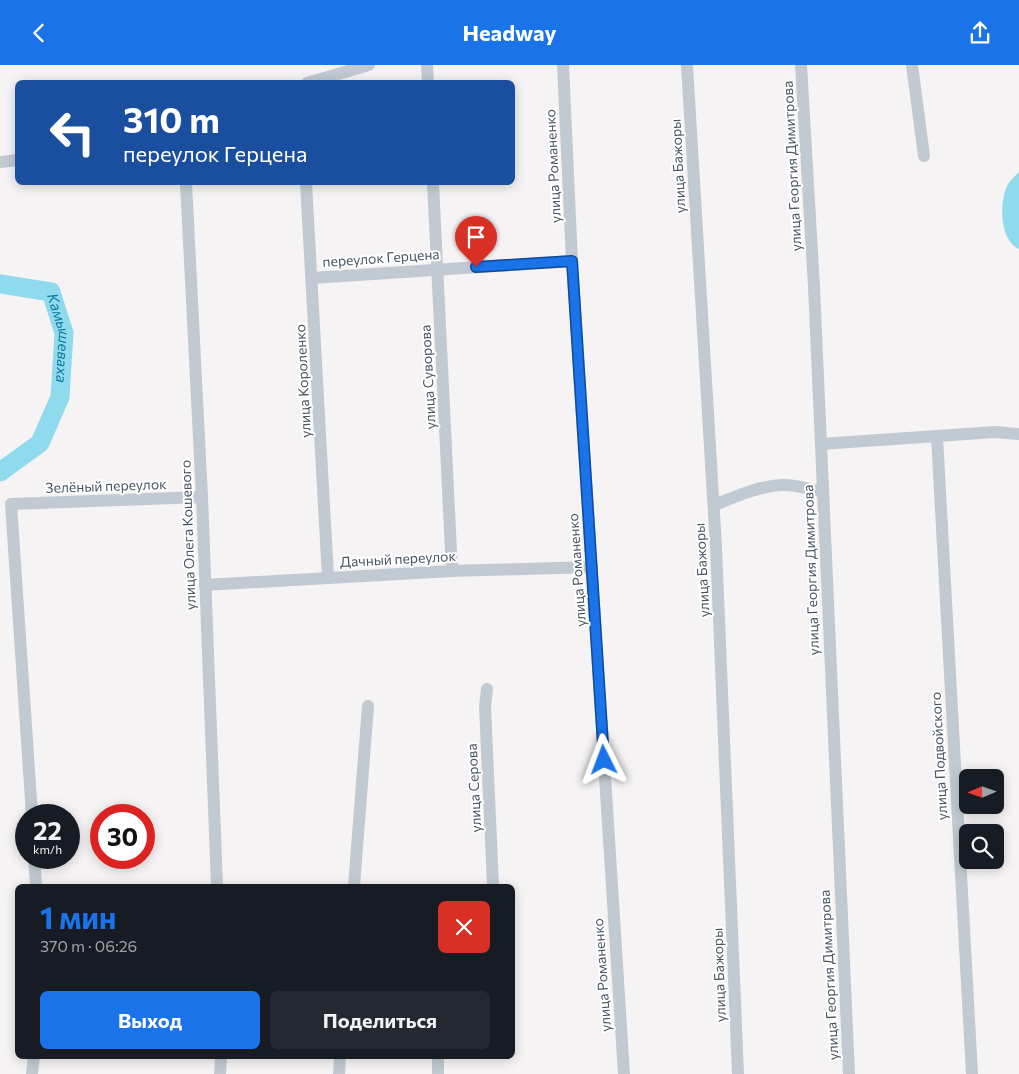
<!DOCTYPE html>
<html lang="ru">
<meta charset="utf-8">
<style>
:root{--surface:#171b24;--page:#242831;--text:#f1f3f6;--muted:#9ea1a6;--accent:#1a73e8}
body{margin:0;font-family:Commissioner,sans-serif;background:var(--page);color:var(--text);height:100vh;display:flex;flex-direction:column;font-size:19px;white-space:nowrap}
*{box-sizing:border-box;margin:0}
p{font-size:16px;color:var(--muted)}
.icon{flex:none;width:28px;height:28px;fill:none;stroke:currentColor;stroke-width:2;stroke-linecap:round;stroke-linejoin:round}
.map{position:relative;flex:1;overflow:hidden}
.details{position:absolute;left:15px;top:819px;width:500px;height:175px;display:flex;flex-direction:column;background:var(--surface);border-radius:8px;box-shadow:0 2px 12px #0003}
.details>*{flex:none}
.hud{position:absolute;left:15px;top:15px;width:500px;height:105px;border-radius:8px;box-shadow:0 2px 12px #0003;background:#1a4fa0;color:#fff;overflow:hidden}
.needle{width:32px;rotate:268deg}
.fabs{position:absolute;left:959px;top:704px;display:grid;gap:10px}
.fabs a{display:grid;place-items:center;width:45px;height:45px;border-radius:8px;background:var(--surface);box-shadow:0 2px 12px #0003;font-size:25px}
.speed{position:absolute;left:15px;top:739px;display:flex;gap:10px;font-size:25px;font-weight:700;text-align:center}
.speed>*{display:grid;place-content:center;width:65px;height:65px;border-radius:50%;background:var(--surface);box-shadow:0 2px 12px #0003;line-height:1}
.speed small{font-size:12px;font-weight:400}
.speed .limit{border:8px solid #d22;background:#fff;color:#111}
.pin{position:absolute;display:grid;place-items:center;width:42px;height:42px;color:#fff;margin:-51px -21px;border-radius:50% 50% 50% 0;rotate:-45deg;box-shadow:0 0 5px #0007}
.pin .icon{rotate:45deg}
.me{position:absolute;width:55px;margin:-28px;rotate:357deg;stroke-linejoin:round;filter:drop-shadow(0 0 4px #0008)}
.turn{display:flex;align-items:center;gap:18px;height:105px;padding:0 25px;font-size:22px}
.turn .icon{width:65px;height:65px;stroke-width:2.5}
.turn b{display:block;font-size:35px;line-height:42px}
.round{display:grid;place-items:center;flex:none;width:52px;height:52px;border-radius:8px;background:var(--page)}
.summary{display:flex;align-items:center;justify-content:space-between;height:85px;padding:0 25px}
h1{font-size:30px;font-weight:700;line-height:38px;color:var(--accent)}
.button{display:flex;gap:10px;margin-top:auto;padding:10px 25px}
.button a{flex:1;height:58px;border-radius:8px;background:var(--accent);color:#fff;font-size:20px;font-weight:700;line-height:58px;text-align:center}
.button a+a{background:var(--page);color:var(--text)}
header{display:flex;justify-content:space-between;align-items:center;height:65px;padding:0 25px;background:var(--accent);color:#fff;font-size:22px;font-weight:700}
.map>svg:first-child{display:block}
.water{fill:#90daee}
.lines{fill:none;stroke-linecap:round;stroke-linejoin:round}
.river{stroke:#90daee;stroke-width:19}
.minor{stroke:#c1cad2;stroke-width:12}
.route-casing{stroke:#114b97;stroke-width:12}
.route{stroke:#1a73e8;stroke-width:9}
.labels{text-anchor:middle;stroke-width:4;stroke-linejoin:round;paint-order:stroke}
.street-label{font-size:14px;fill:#4a5661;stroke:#fff}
.water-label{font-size:15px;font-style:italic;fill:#0c7c9b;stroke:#fff}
</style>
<header><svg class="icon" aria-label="back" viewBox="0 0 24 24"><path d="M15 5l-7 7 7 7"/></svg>Headway<svg class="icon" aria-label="share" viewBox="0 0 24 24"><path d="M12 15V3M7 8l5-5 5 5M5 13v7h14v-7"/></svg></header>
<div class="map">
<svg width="1019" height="1009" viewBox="0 0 1019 1009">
<rect width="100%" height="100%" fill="#f5f3f3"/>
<path class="water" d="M1019 107V184C999 175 999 136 1008 119 1011 115 1015 111 1019 107Z"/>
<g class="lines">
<path class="river" id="s1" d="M0 219 51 227 64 268 60 332 40 378 0 407"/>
<g class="minor">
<polyline points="427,0 428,18"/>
<polyline points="563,0 572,196 624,1009"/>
<polyline points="687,0 716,482 738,1009"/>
<polyline points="801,0 814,222 849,1009"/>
<polyline points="912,0 924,91"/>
<polyline points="307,18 369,0"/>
<polyline points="0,97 18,95"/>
<polyline points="186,118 202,432 217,821"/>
<polyline points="306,118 328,512"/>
<polyline points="433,118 452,506"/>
<polyline points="312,213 572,196"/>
<polyline points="937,372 972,1009"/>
<polyline points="821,379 995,367 1019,369"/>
<path d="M714 440C735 432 759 421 781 420 795 419 809 424 823 427"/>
<polyline points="205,520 452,506 592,502"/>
<polyline points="487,624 485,641 493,821"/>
<polyline points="32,750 11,439 202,432"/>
<polyline points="34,792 36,821"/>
<polyline points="354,821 368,641"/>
<polyline points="32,1009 34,991"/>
<polyline points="220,1009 221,991"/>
<polyline points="339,1009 340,991"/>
<polyline points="438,1009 438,991"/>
</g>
</g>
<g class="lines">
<g class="route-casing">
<polyline id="route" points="476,202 572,196 604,695"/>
</g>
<use href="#route" class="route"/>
</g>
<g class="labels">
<g class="street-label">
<text transform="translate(553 101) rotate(-93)" y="5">улица Романенко</text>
<text transform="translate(678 101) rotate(-93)" y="5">улица Бажоры</text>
<text transform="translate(792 101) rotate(-93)" y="5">улица Георгия Димитрова</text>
<text transform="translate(381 193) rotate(-4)" y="5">переулок Герцена</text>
<text transform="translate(428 312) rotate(-93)" y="5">улица Суворова</text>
<text transform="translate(303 316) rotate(-93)" y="5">улица Короленко</text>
<text transform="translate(106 421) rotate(-2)" y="5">Зелёный переулок</text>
<text transform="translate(188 470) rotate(-92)" y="5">улица Олега Кошевого</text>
<text transform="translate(398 494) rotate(-3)" y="5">Дачный переулок</text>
<text transform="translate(577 505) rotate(-94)" y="5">улица Романенко</text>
<text transform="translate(702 505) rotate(-93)" y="5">улица Бажоры</text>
<text transform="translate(811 505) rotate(-92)" y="5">улица Георгия Димитрова</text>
<text transform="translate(939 691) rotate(-93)" y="5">улица Подвойского</text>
<text transform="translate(474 723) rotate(-93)" y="5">улица Серова</text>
<text transform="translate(602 910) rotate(-94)" y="5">улица Романенко</text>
<text transform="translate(719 910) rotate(-92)" y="5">улица Бажоры</text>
<text transform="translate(829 910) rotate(-93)" y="5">улица Георгия Димитрова</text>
</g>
<g class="water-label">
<text dy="5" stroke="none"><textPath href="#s1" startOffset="99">Камышеваха</textPath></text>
</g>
</g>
</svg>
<div class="fabs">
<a><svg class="needle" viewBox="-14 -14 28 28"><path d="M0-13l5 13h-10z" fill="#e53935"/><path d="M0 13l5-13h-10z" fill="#9ea1a6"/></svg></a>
<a><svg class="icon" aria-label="search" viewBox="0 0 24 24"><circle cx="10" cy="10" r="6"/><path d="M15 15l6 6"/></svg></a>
</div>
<div class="speed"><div>22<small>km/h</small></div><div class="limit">30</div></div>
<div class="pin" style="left:476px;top:202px;background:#d93025"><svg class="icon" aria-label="arrive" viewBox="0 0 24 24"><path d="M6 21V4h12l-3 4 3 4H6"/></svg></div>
<svg class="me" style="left:604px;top:695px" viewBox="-20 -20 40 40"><path d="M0-17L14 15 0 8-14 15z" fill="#1a73e8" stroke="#fff" stroke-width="4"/></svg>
<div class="hud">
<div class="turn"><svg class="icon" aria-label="left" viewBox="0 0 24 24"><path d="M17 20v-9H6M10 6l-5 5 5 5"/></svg><div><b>310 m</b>переулок Герцена</div></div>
</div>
<section class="details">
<div class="summary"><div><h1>1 мин</h1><p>370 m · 06:26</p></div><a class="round" style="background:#d93025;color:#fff"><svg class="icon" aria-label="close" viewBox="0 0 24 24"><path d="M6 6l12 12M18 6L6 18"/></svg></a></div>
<div class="button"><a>Выход</a><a>Поделиться</a></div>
</section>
</div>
